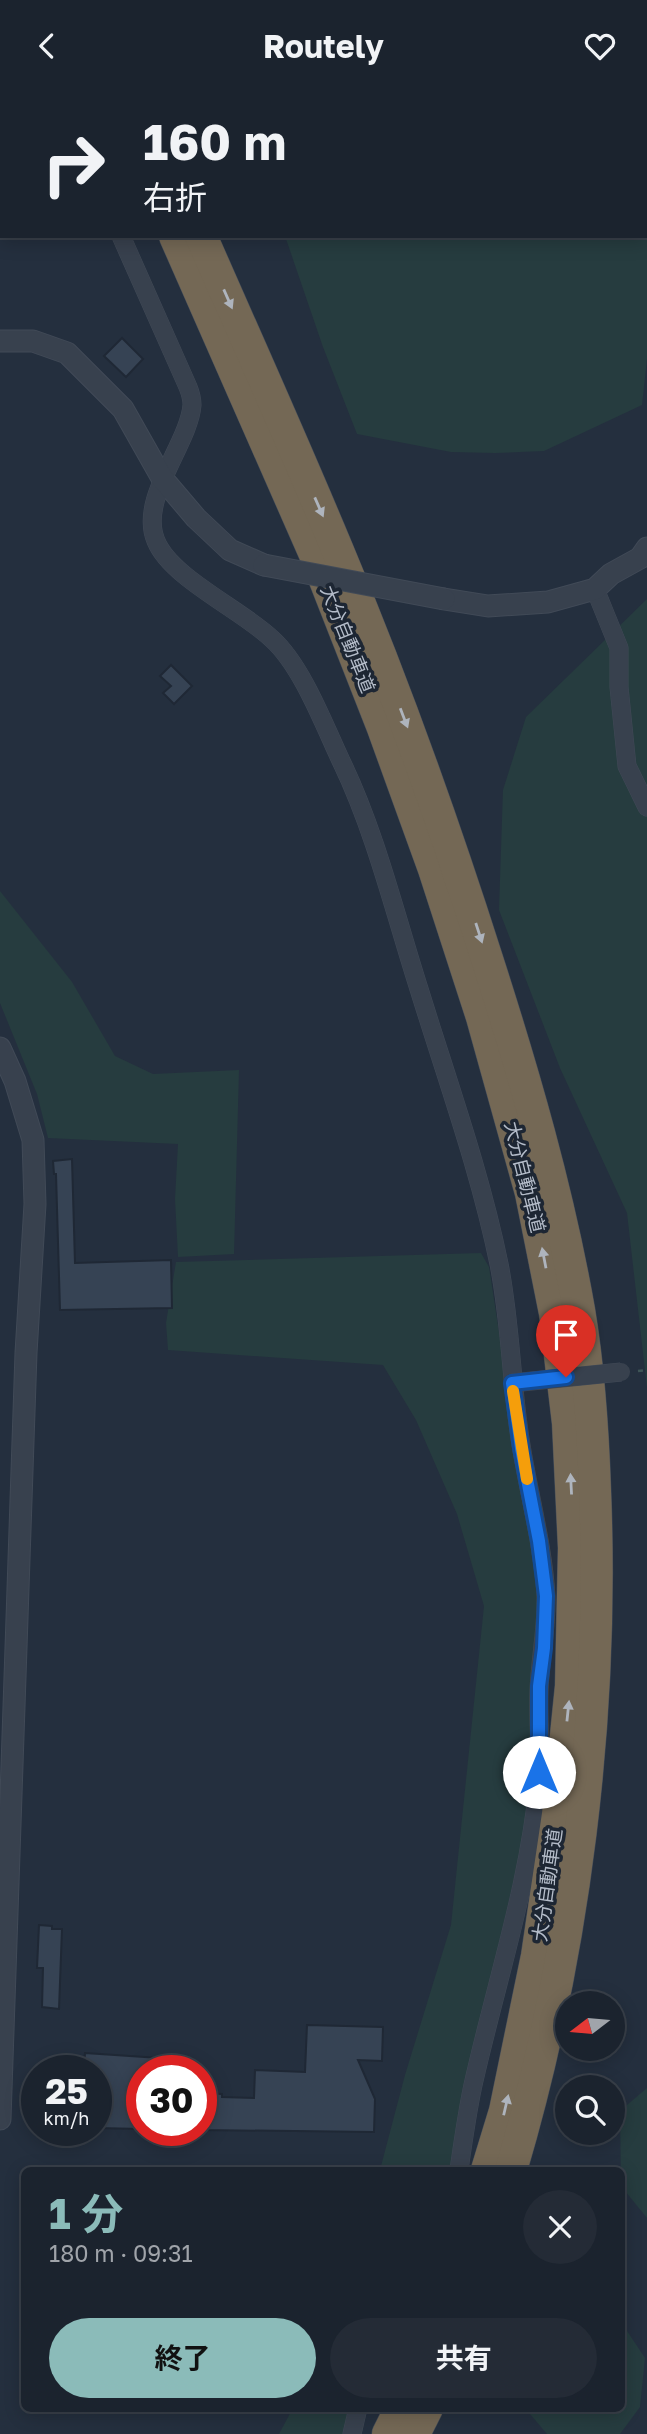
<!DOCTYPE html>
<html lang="ja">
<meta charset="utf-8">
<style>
:root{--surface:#1b232e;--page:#242b36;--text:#f1f3f6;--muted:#a0a4aa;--line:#39404a;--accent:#8bbbb9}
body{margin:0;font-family:"Golos Text","Noto Sans JP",sans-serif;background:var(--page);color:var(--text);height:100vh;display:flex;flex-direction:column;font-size:26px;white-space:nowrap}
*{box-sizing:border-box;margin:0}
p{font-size:23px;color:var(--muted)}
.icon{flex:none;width:38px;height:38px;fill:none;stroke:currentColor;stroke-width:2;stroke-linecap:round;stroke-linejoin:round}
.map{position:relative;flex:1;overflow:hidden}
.details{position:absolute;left:21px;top:2076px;width:604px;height:245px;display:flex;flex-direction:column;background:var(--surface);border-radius:10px;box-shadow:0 4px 18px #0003,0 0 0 2px var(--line)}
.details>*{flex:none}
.banner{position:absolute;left:0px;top:0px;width:648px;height:147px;box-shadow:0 4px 18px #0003,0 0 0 2px var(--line);background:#1b232e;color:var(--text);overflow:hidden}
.needle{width:46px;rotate:254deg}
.controls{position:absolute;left:555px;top:1900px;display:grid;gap:14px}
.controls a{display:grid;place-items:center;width:70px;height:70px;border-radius:50%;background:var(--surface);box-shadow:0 4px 18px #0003,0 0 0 2px var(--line);font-size:35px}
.speed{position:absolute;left:21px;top:1964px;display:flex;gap:14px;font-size:35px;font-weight:700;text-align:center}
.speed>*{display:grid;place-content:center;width:91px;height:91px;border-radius:50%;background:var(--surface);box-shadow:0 4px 18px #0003,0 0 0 2px var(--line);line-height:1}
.speed small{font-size:18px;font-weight:400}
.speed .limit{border:10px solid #d22;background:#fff;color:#111}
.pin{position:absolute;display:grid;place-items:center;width:60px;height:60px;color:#fff;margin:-72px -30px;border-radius:50% 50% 50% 0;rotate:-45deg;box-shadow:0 0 7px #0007}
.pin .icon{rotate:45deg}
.me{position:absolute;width:77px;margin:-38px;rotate:0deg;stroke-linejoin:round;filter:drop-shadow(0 0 5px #0008)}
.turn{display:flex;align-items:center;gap:24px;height:147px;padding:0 28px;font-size:32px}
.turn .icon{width:91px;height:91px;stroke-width:2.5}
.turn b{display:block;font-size:49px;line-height:60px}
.round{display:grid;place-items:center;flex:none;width:74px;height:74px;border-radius:37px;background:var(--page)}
.overview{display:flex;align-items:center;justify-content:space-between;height:119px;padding:0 28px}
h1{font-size:42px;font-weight:700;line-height:52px;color:var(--accent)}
.cta{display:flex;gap:14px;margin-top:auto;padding:14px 28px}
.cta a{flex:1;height:80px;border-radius:42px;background:var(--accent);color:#111;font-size:28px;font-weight:700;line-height:80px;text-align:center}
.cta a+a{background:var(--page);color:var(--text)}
header{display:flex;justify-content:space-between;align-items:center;height:91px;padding:0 28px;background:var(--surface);font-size:32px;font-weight:700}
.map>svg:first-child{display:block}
.green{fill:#263c3f}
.building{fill:#364354;stroke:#1f2835;stroke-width:2}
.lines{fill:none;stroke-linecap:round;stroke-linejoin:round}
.minor-casing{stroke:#414a57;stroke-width:19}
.tertiary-casing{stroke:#414a57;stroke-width:23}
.motorway-casing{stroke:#434c59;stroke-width:33}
.path{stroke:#3f5557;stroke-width:2.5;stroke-dasharray:5 5;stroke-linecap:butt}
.minor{stroke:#38414e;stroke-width:18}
.tertiary{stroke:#38414e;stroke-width:21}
.motorway{stroke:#746855;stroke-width:32}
.minor-bridge-casing{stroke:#414a57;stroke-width:19;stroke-linecap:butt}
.tertiary-bridge-casing{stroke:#414a57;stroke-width:23;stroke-linecap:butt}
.minor-bridge{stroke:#38414e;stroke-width:18}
.tertiary-bridge{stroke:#38414e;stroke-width:21}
.oneway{fill:#aeb4bd}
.route-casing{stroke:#114b97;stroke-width:18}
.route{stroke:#1a73e8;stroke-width:12}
.slow{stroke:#f59e0b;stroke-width:12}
.labels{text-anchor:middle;stroke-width:7;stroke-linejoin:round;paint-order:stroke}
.street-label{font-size:19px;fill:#b4bcc9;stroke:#1d2633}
</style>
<header><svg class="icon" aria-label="back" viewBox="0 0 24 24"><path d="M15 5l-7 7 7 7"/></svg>Routely<svg class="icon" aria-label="heart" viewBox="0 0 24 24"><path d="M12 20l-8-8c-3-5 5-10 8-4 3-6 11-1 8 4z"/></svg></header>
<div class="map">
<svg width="647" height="2343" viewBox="0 0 647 2343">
<rect width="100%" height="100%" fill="#242f3e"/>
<g class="green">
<polygon points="229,0 647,0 647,268 642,314 544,360 495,362 451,361 357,343 323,256 285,145 646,145 646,2"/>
<polygon points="647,508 647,1297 627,1122 560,977 499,819 503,699 526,626"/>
<polygon points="0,800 72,891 115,965 153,983 239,979 234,1163 178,1166 175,1108 178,1053 48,1047 37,1003 0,912"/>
<polygon points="481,1162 489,1176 513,1332 539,1468 534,1650 522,1754 463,2007 450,2079 380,2079 405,1984 451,1834 484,1515 457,1423 416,1329 383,1274 168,1259 166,1232 176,1171"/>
<polygon points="647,1997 647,2127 621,2095 620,2020"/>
<polygon points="621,2231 645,2267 640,2316 620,2343 547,2343 525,2317 621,2317"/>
<polygon points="293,2317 350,2317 344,2343 279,2343"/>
</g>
<g class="building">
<polygon points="122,247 143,268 126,286 104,265"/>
<polygon points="171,574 192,595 174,613 163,602 171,595 160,585"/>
<polygon points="72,1068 75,1172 171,1169 172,1217 60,1219 56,1083 54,1083 53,1070"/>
<polygon points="39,1834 52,1835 52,1838 62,1838 59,1918 42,1916 43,1877 37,1877"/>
<polygon points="307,1934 383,1936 382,1970 358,1969 375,2008 374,2041 201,2039 201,2002 222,2003 222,2006 254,2007 255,1979 305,1981"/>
<polygon points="85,1962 189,1969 189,1979 142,1979 142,2038 96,2037 96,1979 84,1978"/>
</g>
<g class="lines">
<g class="minor-casing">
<g id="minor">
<polyline points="58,0 59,2"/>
<path d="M121 145 188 296C190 301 192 309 192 314 189 353 138 408 156 450 171 487 242 519 272 548 302 575 324 634 342 672 376 743 395 823 419 898 447 989 480 1080 499 1173 511 1233 511 1294 521 1354 529 1404 543 1454 546 1505 547 1537 540 1568 539 1600 538 1628 541 1657 539 1686 530 1791 496 1891 473 1994 467 2022 463 2051 459 2079"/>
<polyline points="595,498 619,557 619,596 627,675 647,716"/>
<polyline points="352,2343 358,2317"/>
</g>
</g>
<g class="tertiary-casing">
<g id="tertiary">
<polyline points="0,250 33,250 67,262 123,318 162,387 196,427 230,459 264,474"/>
<polyline points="444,508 488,515 548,511 595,498 611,483 640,467 647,457"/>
<polyline points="0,957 15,990 33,1049 35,1113 26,1262 0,2028"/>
</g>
</g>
<g class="motorway-casing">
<g id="motorway">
<polyline points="116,0 117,2"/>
<polyline points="143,0 143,2"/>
<polyline points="175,145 314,461 383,637 434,778 482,926 531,1102 555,1222 568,1332 574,1457 571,1595 558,1723 537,1865 505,2020 487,2079"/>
<path d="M201 145C247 250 294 354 338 460 394 593 443 730 487 868 524 983 558 1100 579 1219 589 1279 593 1340 595 1400 604 1625 575 1863 511 2079"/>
<polyline points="388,2343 401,2317"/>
<polyline points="414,2343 427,2317"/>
</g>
</g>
<polyline class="path" points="638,1280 647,1279"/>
<use href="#minor" class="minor"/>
<use href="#tertiary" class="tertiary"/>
<use href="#motorway" class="motorway"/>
<g class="minor-bridge-casing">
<polyline id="minor-bridge" points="512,1292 621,1281"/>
</g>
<g class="tertiary-bridge-casing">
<polyline id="tertiary-bridge" points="264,474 444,508"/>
</g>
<use href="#minor-bridge" class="minor-bridge"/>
<use href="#tertiary-bridge" class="tertiary-bridge"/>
</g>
<defs><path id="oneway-solid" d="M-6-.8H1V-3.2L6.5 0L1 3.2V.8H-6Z" transform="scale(1.75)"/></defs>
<g class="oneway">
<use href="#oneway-solid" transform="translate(228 208) rotate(66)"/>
<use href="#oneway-solid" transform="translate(319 416) rotate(66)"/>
<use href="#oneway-solid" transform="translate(404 627) rotate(69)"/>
<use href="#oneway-solid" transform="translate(479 842) rotate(72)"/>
<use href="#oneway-solid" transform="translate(544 1167) rotate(-101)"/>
<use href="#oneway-solid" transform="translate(571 1393) rotate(-93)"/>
<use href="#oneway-solid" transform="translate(568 1620) rotate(-84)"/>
<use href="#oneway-solid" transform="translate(506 2014) rotate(-77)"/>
</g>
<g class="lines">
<g class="route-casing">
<polyline id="route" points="539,1681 539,1595 544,1557 546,1505 539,1450 521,1357 512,1292 566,1286"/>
</g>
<use href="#route" class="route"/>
<polyline class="slow" points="513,1300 527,1388"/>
</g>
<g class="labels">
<g class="street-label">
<text transform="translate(348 548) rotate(68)" y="7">大分自動車道</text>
<text transform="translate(525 1086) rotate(76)" y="7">大分自動車道</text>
<text transform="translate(547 1794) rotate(-82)" y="7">大分自動車道</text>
</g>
</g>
</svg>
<div class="controls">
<a><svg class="needle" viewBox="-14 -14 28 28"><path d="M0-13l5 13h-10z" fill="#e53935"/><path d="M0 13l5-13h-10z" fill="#a0a4aa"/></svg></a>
<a><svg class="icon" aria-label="search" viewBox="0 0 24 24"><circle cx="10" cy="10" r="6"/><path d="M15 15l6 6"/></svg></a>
</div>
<div class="speed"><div>25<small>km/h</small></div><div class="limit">30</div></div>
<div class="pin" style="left:566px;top:1286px;background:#d93025"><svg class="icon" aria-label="arrive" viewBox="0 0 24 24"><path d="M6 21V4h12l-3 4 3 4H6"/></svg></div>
<svg class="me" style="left:539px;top:1681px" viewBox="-20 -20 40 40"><circle r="19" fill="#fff"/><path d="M0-13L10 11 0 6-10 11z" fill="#1a73e8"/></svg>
<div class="banner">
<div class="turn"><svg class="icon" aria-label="right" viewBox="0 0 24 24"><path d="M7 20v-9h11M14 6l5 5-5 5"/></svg><div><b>160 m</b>右折</div></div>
</div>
<section class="details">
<div class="overview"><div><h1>1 分</h1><p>180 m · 09:31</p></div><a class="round"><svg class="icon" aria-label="close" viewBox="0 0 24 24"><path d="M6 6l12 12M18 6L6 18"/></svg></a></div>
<div class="cta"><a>終了</a><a>共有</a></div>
</section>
</div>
